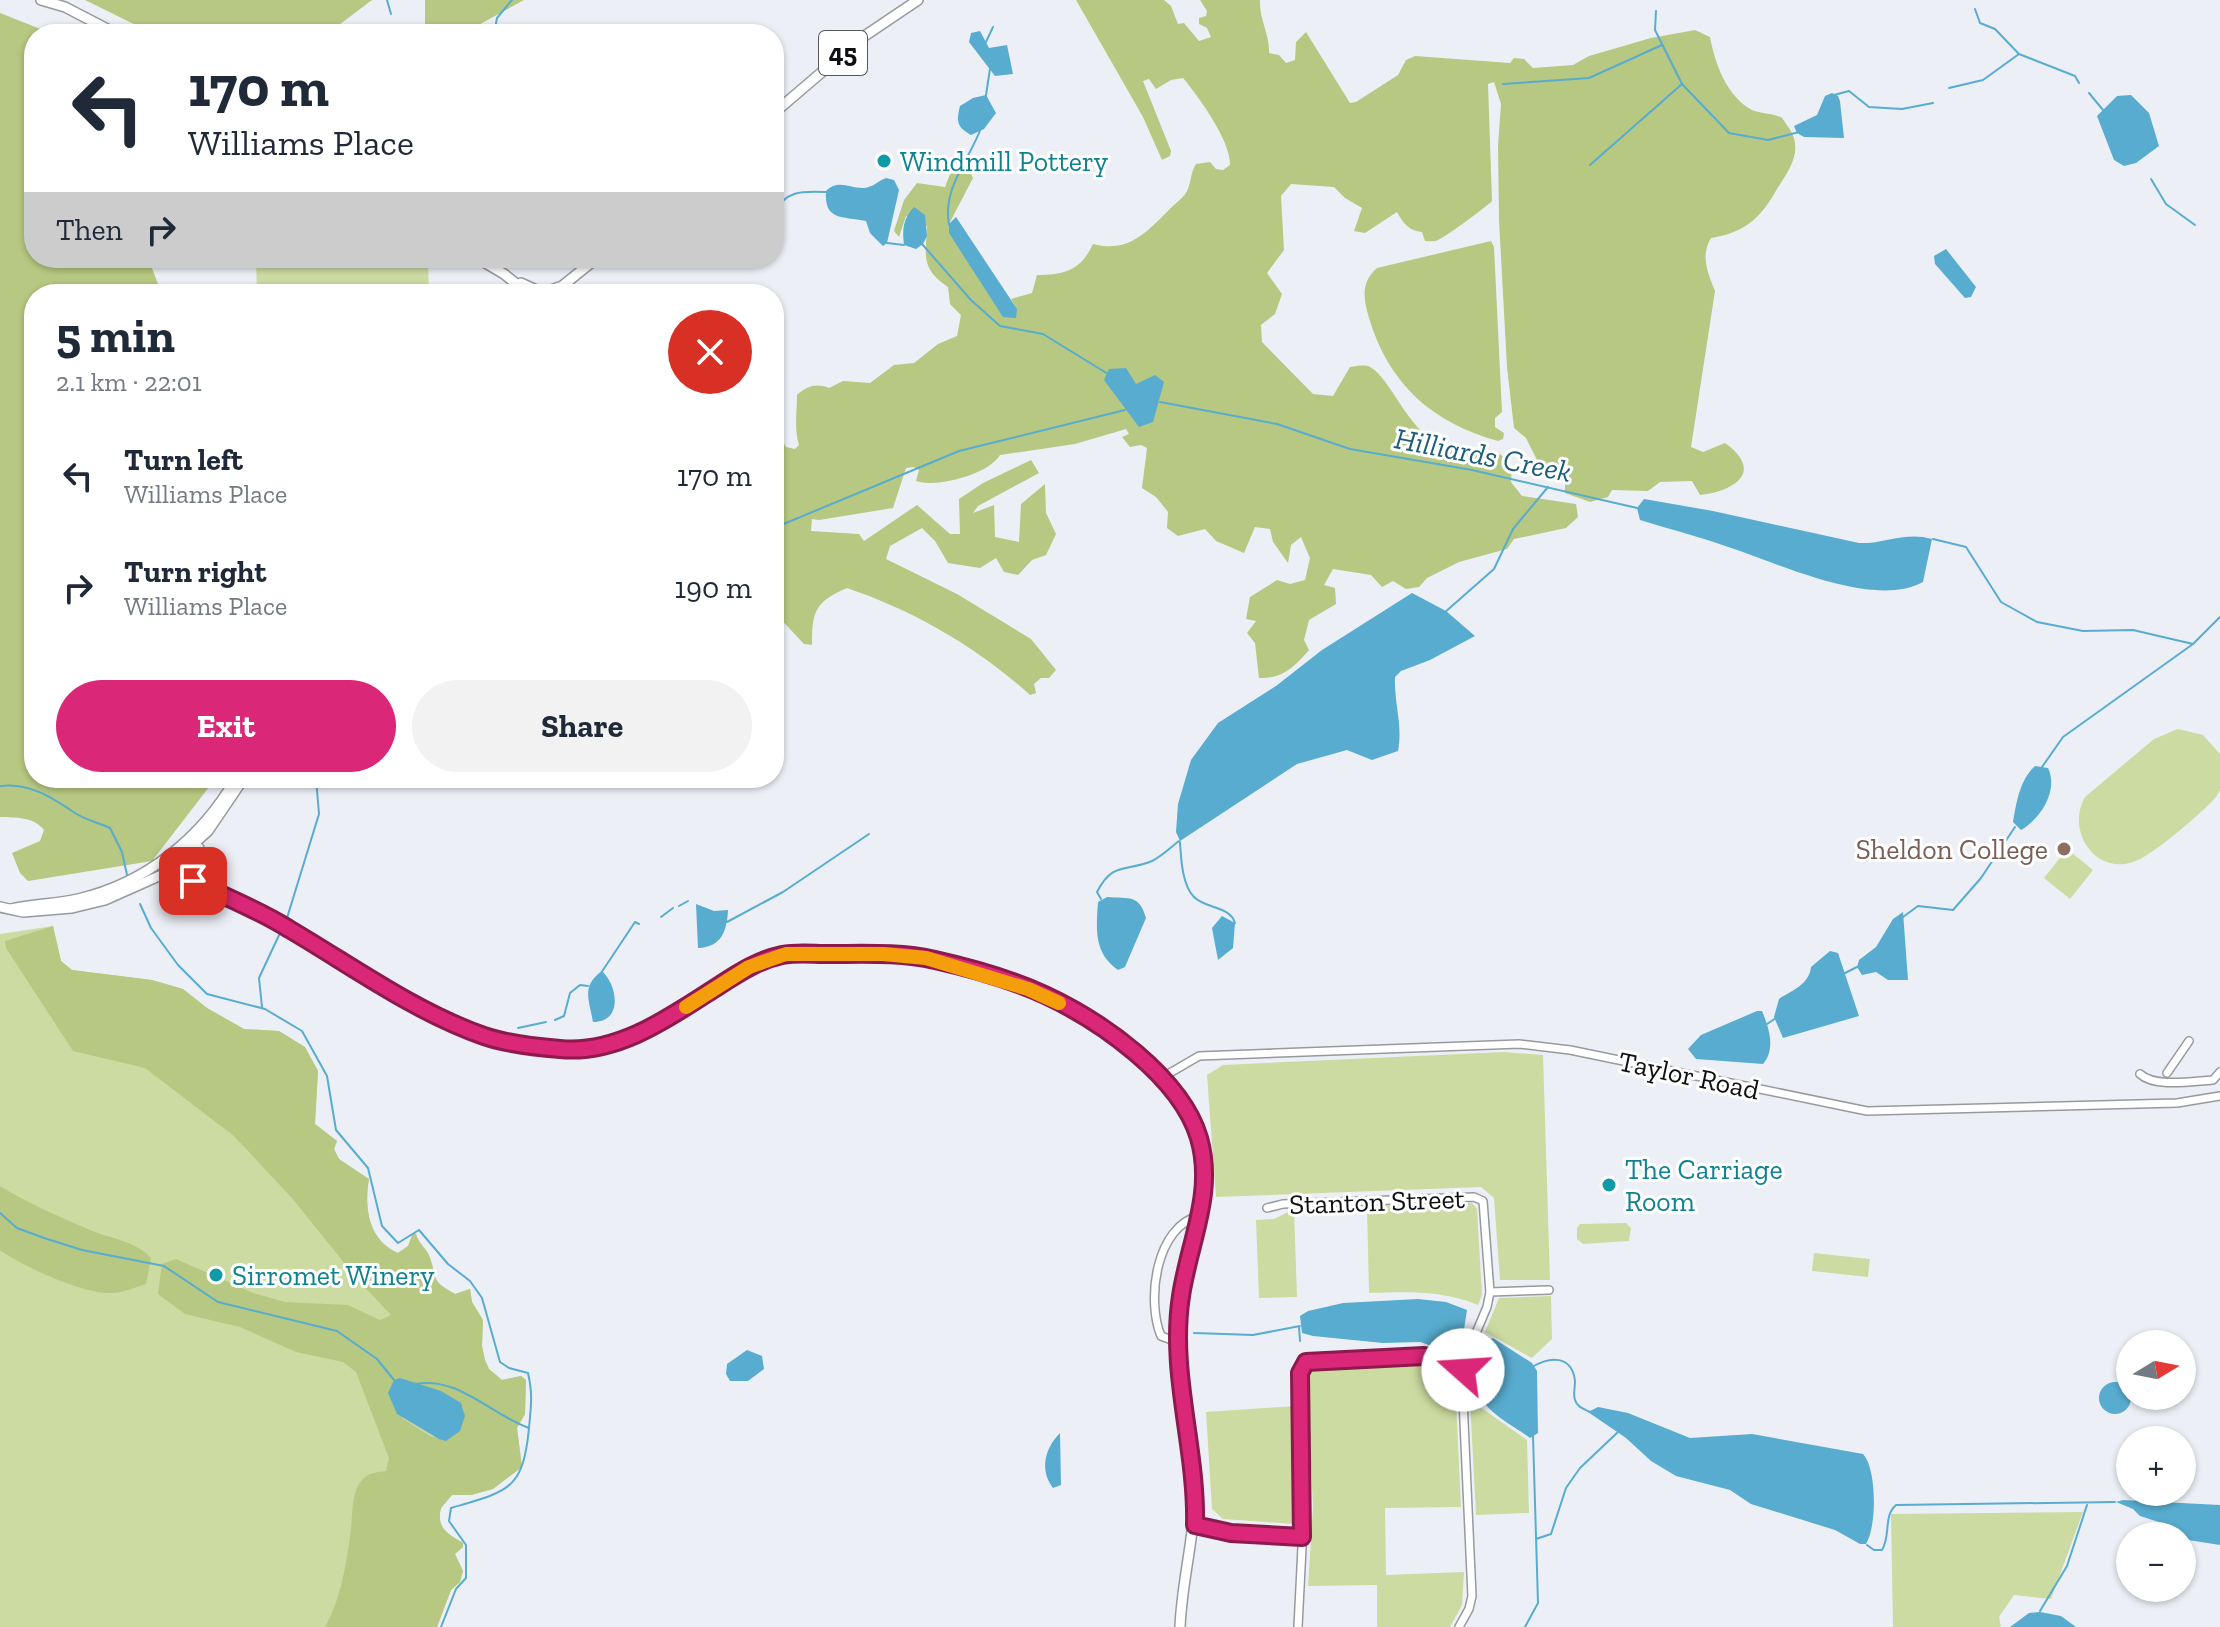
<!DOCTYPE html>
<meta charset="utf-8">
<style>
:root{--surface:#fff;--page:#f2f2f3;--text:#1f2937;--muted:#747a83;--accent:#db2777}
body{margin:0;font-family:"Zilla Slab",serif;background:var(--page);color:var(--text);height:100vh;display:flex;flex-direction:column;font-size:30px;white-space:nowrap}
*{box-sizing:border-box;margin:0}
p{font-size:26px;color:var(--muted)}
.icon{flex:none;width:44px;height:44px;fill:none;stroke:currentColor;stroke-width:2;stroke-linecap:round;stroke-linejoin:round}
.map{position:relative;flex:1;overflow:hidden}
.drawer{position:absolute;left:24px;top:284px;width:760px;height:504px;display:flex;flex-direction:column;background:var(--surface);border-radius:32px;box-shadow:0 2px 6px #0004}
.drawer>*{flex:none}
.banner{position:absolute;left:24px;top:24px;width:760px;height:244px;border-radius:32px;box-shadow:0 2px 6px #0004;background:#fff;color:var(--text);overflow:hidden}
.needle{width:52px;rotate:80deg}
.buttons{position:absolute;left:2116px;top:1330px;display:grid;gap:16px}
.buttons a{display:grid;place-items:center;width:80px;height:80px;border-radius:50%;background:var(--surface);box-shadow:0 2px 6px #0004;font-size:40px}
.pin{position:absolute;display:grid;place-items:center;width:68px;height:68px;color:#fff;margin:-34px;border-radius:16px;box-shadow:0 4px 12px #0006}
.me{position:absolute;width:88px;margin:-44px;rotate:289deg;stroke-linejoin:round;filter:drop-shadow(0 0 6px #0008)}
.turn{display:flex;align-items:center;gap:28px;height:168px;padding:0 32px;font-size:36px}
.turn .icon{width:104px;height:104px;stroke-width:2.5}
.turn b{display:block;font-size:56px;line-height:68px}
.then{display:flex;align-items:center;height:76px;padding:0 32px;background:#0003;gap:16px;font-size:30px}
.round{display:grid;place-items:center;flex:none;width:84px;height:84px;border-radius:42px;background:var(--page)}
.headline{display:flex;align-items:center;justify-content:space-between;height:136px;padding:0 32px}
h1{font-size:48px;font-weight:800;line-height:60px}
.primary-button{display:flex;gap:16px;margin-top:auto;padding:16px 32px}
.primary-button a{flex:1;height:92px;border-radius:48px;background:var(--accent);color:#fff;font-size:32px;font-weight:800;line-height:92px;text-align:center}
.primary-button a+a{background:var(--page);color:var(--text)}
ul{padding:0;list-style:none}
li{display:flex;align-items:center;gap:24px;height:112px;padding:0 32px}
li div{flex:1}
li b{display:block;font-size:30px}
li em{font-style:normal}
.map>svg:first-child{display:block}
.green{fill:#ccdba1}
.forest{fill:#b6c881;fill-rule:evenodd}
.water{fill:#58accf}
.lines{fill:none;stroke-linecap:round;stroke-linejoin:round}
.stream{stroke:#58accf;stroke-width:2}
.minor-casing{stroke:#969a9f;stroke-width:10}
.major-casing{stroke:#969a9f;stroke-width:12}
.minor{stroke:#fff;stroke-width:7}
.major{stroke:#fff;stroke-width:9}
.route-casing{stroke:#8e194d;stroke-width:20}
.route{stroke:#db2777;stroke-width:14}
.slow{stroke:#f59e0b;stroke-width:14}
.culture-dot{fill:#0f9aa8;stroke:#fff;stroke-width:3}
.education-dot{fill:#8d6e63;stroke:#fff;stroke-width:3}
.labels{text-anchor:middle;stroke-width:6;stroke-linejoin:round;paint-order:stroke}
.shield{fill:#fff;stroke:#575859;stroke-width:2}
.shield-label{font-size:26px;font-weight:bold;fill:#0f1012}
.culture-label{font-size:28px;fill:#0d838f;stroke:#fff;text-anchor:start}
.education-label{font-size:28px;fill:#785e54;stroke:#fff;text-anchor:end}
.street-label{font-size:28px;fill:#0f1012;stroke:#fff}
.water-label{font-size:30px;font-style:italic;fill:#1c5e77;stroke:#fff}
</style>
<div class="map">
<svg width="2220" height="1627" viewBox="0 0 2220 1627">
<rect width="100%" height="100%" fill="#ecf0f6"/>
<g class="green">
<polygon points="256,258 428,258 429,294 257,294"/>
<path d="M2178 729 2203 735 2220 754V790L2216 797C2203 812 2151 857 2133 862 2094 875 2066 830 2085 797L2154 739Z"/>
<polygon points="2067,849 2093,870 2070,899 2044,878"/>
<path d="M53 926 61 961 72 970 152 980 183 989 207 1008 244 1029 279 1031 305 1047 318 1071 315 1124 337 1141 334 1149 339 1159 369 1179C364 1207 368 1240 398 1253L408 1246 413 1233 416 1234C419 1245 427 1248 430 1258 438 1282 431 1280 455 1294L470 1289 472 1302 483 1320 482 1346 485 1360 489 1369 502 1380 521 1376 526 1380 525 1414 517 1428 522 1467 493 1489 471 1495H452L441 1508C436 1528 448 1534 463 1543V1547L455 1554 463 1571 460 1582 451 1590 437 1627H0V934Z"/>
<polygon points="1504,1052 1543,1055 1550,1280 1500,1280 1494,1198 1481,1187 1216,1197 1207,1075 1223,1065"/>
<path d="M1472 1203 1477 1209 1482 1295 1478 1305C1441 1290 1409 1292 1369 1293L1367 1206Z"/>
<polygon points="1294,1209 1297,1297 1259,1298 1256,1220 1274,1219"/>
<polygon points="1626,1223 1631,1228 1629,1241 1583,1244 1577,1239 1577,1228 1580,1224"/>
<polygon points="1814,1253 1870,1259 1868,1277 1812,1271"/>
<polygon points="1551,1296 1552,1339 1532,1358 1485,1332 1499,1298"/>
<polygon points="1421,1363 1451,1373 1455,1381 1461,1507 1385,1508 1386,1575 1464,1572 1462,1605 1450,1627 1377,1627 1377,1585 1308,1586 1313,1507 1307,1375 1313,1368"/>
<polygon points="1470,1400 1527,1440 1529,1513 1476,1515"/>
<polygon points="1295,1406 1298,1514 1293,1524 1223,1519 1212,1509 1206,1412"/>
<polygon points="2083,1512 2051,1599 2014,1595 1999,1617 2001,1627 1893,1627 1891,1514"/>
</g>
<g class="forest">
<polygon points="85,0 372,0 327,34 154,34"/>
<polygon points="425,0 524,0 462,34 425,34"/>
<path d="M1076 0H1164L1171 6 1178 24 1184 23 1199 41 1211 37 1207 28 1199 24V18L1206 16 1207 11 1200 0H1260C1259 19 1270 35 1269 53L1279 55 1286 63 1295 60 1296 42 1306 32 1350 103 1356 102 1398 75 1406 60 1415 56 1510 63 1514 58 1524 59 1533 68 1573 65 1589 56 1651 38 1695 30 1710 37C1715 63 1726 96 1752 110 1761 114 1774 113 1782 118 1783 119 1788 127 1789 128 1805 152 1787 172 1774 194 1758 221 1742 233 1711 238 1700 256 1708 273 1715 291L1691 447 1703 452 1725 443C1765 472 1734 491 1700 495L1692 481 1660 482 1648 491 1612 490 1608 497 1590 502 1565 493V482L1554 473 1542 470 1526 438 1514 428 1507 367 1499 220 1498 146 1501 104 1494 82 1488 84 1492 201C1486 207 1447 236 1438 240 1435 242 1429 241 1425 241L1422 232C1409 231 1403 223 1397 212L1365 233 1354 231 1362 208 1345 198 1334 187 1291 184 1281 196 1284 250 1267 273 1282 294 1275 314 1261 325 1262 342 1313 394 1333 396 1350 367C1356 366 1363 365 1368 366 1386 372 1406 423 1429 437 1436 441 1444 446 1452 448 1475 454 1516 441 1511 482L1522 496 1576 504 1578 517 1566 528 1514 539 1507 549 1459 562 1427 578 1419 587 1406 589 1393 581 1382 587 1371 575 1333 569 1324 585 1335 588 1336 604 1309 620 1304 640 1309 650C1294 667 1283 679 1259 678L1255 643 1247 633 1256 621 1246 619 1250 597 1277 580 1290 584 1305 580 1310 558 1301 537 1291 545 1288 563 1273 542 1270 529 1255 527 1244 553 1216 541 1205 529 1178 536 1167 528 1168 512 1156 497 1142 488 1147 448 1141 445 1130 447 1122 437 1129 434 1126 429 1075 444 1000 455C988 475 936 488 916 481L919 470 914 467 906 468 893 508 819 520 812 519 811 531 859 534 864 541 917 505 950 534H960L959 499 983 483 1031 460 1039 473 978 506 973 513 994 505 995 537 1019 542 1021 504 1045 484 1046 513 1056 534 1046 555 1032 560 1018 575 1004 572 996 558 980 568 948 563 935 541 922 528 890 546 886 559 957 594 1031 639 1056 670 1049 678H1041L1034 684 1036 693 1030 695C978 648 915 611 847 588 815 602 812 611 812 645L804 644 774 612V425L786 447 795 449 799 445C794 429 797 411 797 395 807 386 816 383 829 388L843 381 870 383 894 365 914 363 938 344 957 336 961 315 950 304 948 287C920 268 926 255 927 226L906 216 899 237 894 231 904 200 917 183 945 187 950 174 968 168 973 178 949 224 1017 309 1011 299 1032 293 1037 275C1065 275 1081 270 1093 244 1127 253 1145 234 1168 211 1173 205 1182 199 1186 193 1191 186 1190 173 1196 164L1210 162 1216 169 1223 170 1230 165C1231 141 1198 96 1183 78L1171 80 1156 89 1149 79 1143 81 1171 151 1170 156 1162 160 1143 117Z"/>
<path d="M0 13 53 34H34V258H148L162 294H34V778H216L152 861 28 881 20 873 12 853 40 841 44 830C33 816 16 818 0 817Z"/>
<path d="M1491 241 1494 247 1502 412 1495 418V427L1504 433 1503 439 1498 441C1433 423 1389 385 1369 318 1363 298 1361 282 1377 268Z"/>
<path d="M53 926 61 961 72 970 152 980 183 989 207 1008 244 1029 279 1031 305 1047 318 1071 315 1124 337 1141 334 1149 339 1159 369 1179C364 1207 368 1240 398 1253L408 1246 413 1233 416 1234C419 1245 427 1248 430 1258 438 1282 431 1280 455 1294L470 1289 472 1302 483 1320 482 1346 485 1360 489 1369 502 1380 521 1376 526 1380 525 1414 517 1428 522 1467 493 1489 471 1495H452L441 1508C436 1528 448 1534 463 1543V1547L455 1554 463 1571 460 1582 451 1590 437 1627H325C341 1600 347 1560 351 1529 353 1513 351 1493 362 1480 368 1473 377 1472 386 1471L389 1458 356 1372 343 1362 296 1352 240 1327 185 1314 158 1294 162 1264 176 1259 253 1293 285 1302 348 1305 380 1320 391 1315 358 1280 292 1198 234 1136 145 1068 73 1051 6 948 5 941ZM400 1378 463 1407C467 1422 459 1434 446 1440L430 1436 402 1418Z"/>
<path d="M0 1186C28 1203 59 1217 90 1230 111 1239 134 1240 151 1258L146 1284C134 1288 122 1293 110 1293 83 1294 22 1266 0 1250Z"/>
</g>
<g class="water">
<polygon points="980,31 989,48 1007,45 1013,74 995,76 969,42 971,33"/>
<polygon points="1832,93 1838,96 1840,101 1844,138 1804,137 1797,133 1794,126 1817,115 1825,96"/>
<path d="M986 95 996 113 984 129 971 135C957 127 956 122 960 106L973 98Z"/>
<polygon points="2131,95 2149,113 2159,146 2136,163 2124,166 2114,160 2097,116 2117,96"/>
<path d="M886 178 894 180 899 190 887 243 883 246 870 233 866 221C842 216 824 221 826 191 838 179 848 188 863 188 872 188 878 181 886 178Z"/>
<path d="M914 207 925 215 927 236 923 244 916 249 904 245C902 229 903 219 914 207Z"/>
<polygon points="956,217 1017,309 1016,318 1003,317 949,233 949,224"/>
<polygon points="1946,249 1976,287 1971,297 1965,298 1935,264 1934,256"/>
<polygon points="1126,368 1136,384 1155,375 1164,382 1153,422 1139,427 1104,380 1109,369"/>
<path d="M1644 499 1713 511 1859 543C1884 544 1907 531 1932 539L1923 582C1877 608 1786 567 1740 551 1707 539 1673 530 1640 520L1637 508Z"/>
<path d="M1412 593 1446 611 1475 636 1430 660 1401 671 1395 677C1394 704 1403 725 1398 751L1372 760 1347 750 1297 764 1180 841 1176 832 1178 804 1191 760 1218 723 1276 686 1322 650Z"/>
<path d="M2035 766 2048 768C2059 791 2040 819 2021 830L2013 822C2016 803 2020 779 2035 766Z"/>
<path d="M1107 897C1130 899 1139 894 1146 918L1125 967 1118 970C1094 953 1096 930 1098 902Z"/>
<path d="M696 904 714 911 728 910C727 932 721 947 698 948Z"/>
<polygon points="1903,912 1908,980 1888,980 1876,972 1862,975 1857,967 1859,960 1876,947 1893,919"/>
<polygon points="1222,916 1235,923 1233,948 1218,960 1212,928"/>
<path d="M1830 951 1838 953 1859 1016 1783 1038 1774 1017 1779 999C1792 990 1809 985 1811 967Z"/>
<path d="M602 971C618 986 623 1022 593 1022 589 1000 581 986 602 971Z"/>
<path d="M1757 1011H1762C1769 1028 1776 1049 1763 1064L1696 1059 1688 1049 1701 1035Z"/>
<polygon points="1418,1299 1446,1302 1467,1310 1462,1342 1450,1352 1420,1342 1383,1343 1313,1336 1302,1333 1300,1316 1308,1311 1343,1303"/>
<path d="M1493 1338 1532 1363 1537 1371 1538 1433 1530 1438C1508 1422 1473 1407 1475 1375 1476 1363 1484 1351 1488 1340Z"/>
<polygon points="747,1350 762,1356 764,1369 748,1381 730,1381 726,1374 727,1364"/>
<polygon points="400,1378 441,1391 461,1403 465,1416 460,1431 446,1441 439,1439 397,1414 388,1393 394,1380"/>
<circle cx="2115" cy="1398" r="16"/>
<path d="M1598 1407 1628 1413 1690 1438 1752 1434 1863 1454C1877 1469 1877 1526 1866 1544H1860L1835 1530 1751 1504 1730 1490 1676 1476 1651 1461 1626 1438 1588 1412Z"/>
<path d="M1060 1433 1061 1485 1053 1488C1039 1470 1045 1448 1060 1433Z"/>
<polygon points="2123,1500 2220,1505 2220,1545 2182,1539 2182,1536 2165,1524 2140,1516 2133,1509 2116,1502"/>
<polygon points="2040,1612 2061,1616 2076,1627 2010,1627 2029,1613"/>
</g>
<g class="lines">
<g class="stream">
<polyline points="387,0 391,14"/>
<polyline points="1975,9 1980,23 1995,29 2019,54 2075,76 2079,83"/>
<polyline points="1656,11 1655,30 1682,84 1729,133 1768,140 1799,132"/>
<polyline points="494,34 497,18 512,0"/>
<polyline points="985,44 993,27"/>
<polyline points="1503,84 1589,78 1662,45"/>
<polyline points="1949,88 1983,80 2019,54"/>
<polyline points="2089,93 2103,110"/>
<polyline points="986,95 990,69"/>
<polyline points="1834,95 1849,91 1869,107 1902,109 1933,103"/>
<polyline points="1590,165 1682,84"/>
<polyline points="2151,179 2166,204 2195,225"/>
<path d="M774 214C785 190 802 191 826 192"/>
<path d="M949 225C942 188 969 161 981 128"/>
<polyline points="887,243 904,245"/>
<polyline points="922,244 971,300 1000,326 1043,334 1108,374"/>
<polyline points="1160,402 1277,424 1350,449 1472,470 1637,508"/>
<polyline points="774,528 959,451 1125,410"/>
<polyline points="1933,539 1966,547 2001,602 2037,622 2083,631 2133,630 2193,644"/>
<polyline points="1444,613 1494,569 1513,529 1548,487"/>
<polyline points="2042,767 2063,737 2193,644 2220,617"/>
<path d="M0 786C29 782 53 798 75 813 86 820 99 823 110 828L122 852 127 875"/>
<path d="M1180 842C1181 858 1182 885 1194 897 1206 909 1230 906 1235 923"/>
<path d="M1101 899 1097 892C1113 861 1126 872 1152 861 1162 856 1171 847 1179 841"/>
<path d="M140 904 151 928 178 965 207 994 265 1009 302 1031 327 1076 336 1130 368 1168 382 1226 398 1243 419 1230 448 1264 470 1281 482 1298 500 1362 509 1368 528 1373C533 1395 531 1406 529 1428 523 1490 509 1491 451 1508L449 1521 466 1545V1578L456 1589 441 1627"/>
<polyline points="679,906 688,901"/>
<polyline points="661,917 673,908"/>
<polyline points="1903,917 1918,906 1953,910 1981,878 2015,827"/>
<polyline points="287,918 319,814 316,778"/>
<polyline points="727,922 783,892 869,834"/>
<polyline points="601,973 635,922 639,924"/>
<polyline points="1845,973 1857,967"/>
<polyline points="262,1007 259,978 280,933"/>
<polyline points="555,1020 564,1016 570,993 580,985 588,986"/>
<polyline points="1767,1024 1776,1018"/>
<polyline points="518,1028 546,1022"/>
<polyline points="0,1213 17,1228 44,1238 82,1250 164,1266 218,1302 337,1331 377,1359 394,1380"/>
<polyline points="1299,1327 1300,1341"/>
<polyline points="1194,1333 1253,1335 1300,1326"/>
<path d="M1532 1367C1550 1356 1572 1355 1575 1381 1575 1387 1573 1395 1575 1400 1577 1407 1584 1409 1590 1412"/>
<path d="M415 1384C459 1376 491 1415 529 1428"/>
<polyline points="1536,1539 1551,1534 1566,1488 1580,1468 1618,1432"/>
<path d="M1867 1545 1874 1550H1882C1891 1536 1883 1516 1896 1505L2115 1502"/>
<polyline points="2040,1611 2067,1566 2087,1505"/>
<polyline points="1525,1627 1538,1603 1533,1436"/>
</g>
<g class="minor-casing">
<g id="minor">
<polyline points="2167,1073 2189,1041"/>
<path d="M2140 1074C2155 1088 2193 1081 2213 1080L2220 1072"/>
<polyline points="1163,1077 1199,1056 1519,1044 1570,1050 1867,1111 2177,1103 2220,1096"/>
<polyline points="1267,1208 1283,1204 1474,1197 1483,1201 1490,1292 1487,1307 1465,1359 1462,1378 1472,1596 1469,1609 1459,1627"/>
<polyline points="1490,1292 1549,1290"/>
<path d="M1177 1342 1161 1336C1146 1300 1156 1225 1200 1216"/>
<polyline points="1195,1525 1231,1533 1302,1537"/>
<polyline points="1298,1627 1304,1508 1302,1368 1306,1362 1315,1360 1424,1356 1463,1370"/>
</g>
</g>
<g class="major-casing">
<g id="major">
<polyline points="41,0 65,7 117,34"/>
<polyline points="774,113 863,37 918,0"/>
<polyline points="477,258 504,274 529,294"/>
<polyline points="521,283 543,293 559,287"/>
<polyline points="556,291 597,258"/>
<path d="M175 852 169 862 183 878 286 926 448 1022 488 1038 562 1049 619 1042 767 959C791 953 814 954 839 954 944 953 1031 979 1117 1041 1153 1066 1184 1092 1198 1135 1218 1199 1182 1257 1178 1320 1174 1371 1190 1420 1194 1470 1199 1524 1182 1574 1180 1627"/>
<polyline points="166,869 208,831 244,778"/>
<polyline points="193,881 186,866 199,848"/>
<polyline points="0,907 23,912 72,908 105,900 159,876 182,880"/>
<path d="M11 909C34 904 56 904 78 899 146 883 202 838 236 778"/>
</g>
</g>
<use href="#minor" class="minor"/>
<use href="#major" class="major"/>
</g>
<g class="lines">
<g class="route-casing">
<path id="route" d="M193 881C225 897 259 910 289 929 352 966 415 1012 484 1036 507 1044 536 1047 560 1049 619 1055 673 1015 720 985 740 972 759 960 782 955 797 952 813 954 828 954 864 954 900 952 935 960 971 968 1012 980 1045 995 1101 1021 1181 1077 1199 1138 1215 1193 1189 1242 1181 1296 1169 1373 1197 1448 1195 1525L1231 1533 1302 1537 1300 1373 1306 1362 1424 1356 1463 1370"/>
</g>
<use href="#route" class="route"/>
<polyline class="slow" points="686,1007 749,967 786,954 883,954 926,958 1028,989 1059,1003"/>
</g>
<g class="culture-dot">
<circle cx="884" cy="161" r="8"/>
<circle cx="1609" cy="1185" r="8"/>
<circle cx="216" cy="1275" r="8"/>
</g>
<circle class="education-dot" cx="2064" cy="849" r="8"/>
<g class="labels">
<rect class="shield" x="819" y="31" width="48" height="44" rx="6"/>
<g class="shield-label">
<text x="843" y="62">45</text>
</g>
<g class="culture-label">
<text x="900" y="171">Windmill Pottery</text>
<text x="1625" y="1179">The Carriage<tspan x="1625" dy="32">Room</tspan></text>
<text x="232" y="1285">Sirromet Winery</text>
</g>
<g class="education-label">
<text x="2048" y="859">Sheldon College</text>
</g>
<g class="street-label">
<text transform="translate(1689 1075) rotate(12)" y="10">Taylor Road</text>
<text transform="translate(1377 1201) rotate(-2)" y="10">Stanton Street</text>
</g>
<g class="water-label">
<text transform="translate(1483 455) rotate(11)" y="10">Hilliards Creek</text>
</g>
</g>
</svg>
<div class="buttons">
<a><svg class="needle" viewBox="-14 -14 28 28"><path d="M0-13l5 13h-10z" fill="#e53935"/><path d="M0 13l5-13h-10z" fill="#747a83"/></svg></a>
<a>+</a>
<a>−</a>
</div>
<div class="pin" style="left:193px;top:881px;background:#d93025"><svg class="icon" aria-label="arrive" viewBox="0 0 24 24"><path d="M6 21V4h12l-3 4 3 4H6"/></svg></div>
<svg class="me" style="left:1463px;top:1370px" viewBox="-20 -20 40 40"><circle r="19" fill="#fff"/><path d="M0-13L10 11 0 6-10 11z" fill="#db2777"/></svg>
<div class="banner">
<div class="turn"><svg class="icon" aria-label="left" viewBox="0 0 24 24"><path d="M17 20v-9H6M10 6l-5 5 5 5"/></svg><div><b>170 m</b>Williams Place</div></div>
<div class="then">Then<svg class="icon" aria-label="right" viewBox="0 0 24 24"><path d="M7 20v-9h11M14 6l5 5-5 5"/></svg></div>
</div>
<section class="drawer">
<div class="headline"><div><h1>5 min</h1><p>2.1 km · 22:01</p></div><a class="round" style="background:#d93025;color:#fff"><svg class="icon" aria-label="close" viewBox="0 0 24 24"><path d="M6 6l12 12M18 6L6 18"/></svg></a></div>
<ul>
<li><svg class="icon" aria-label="left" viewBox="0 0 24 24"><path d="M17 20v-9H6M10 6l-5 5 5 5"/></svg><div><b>Turn left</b><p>Williams Place</p></div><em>170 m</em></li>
<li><svg class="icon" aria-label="right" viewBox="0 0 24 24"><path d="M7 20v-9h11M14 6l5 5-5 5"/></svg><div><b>Turn right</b><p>Williams Place</p></div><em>190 m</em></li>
</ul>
<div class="primary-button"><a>Exit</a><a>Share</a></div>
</section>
</div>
